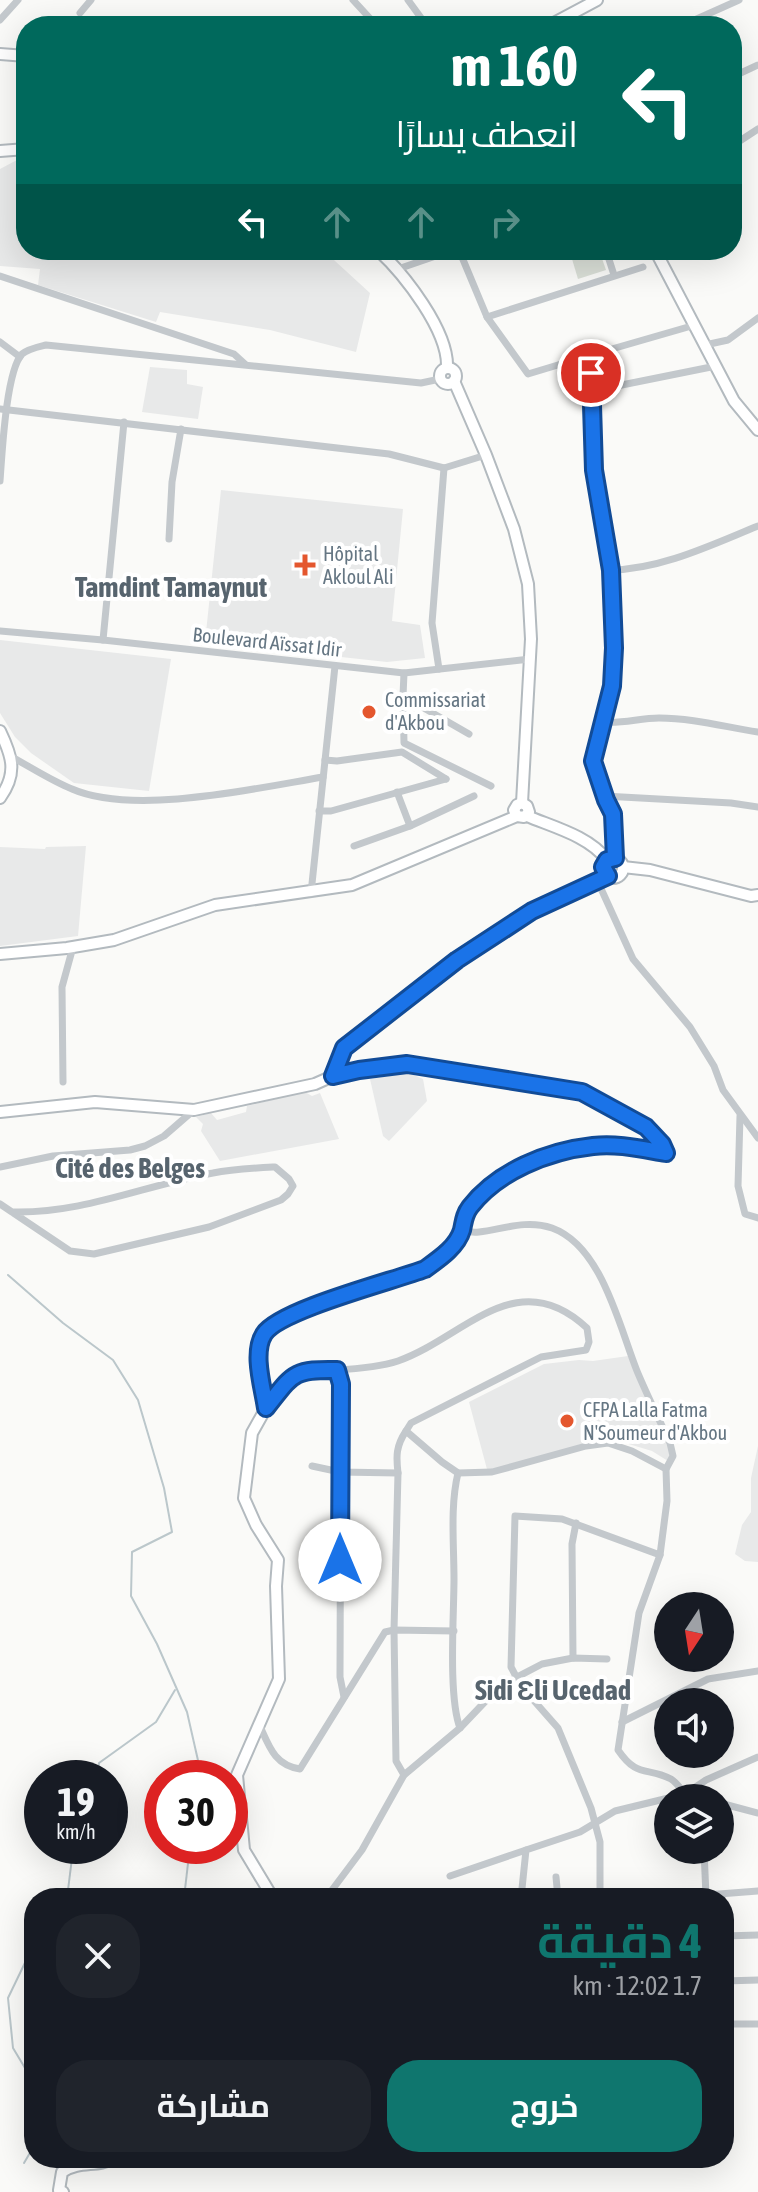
<!DOCTYPE html>
<html lang="ar">
<meta charset="utf-8">
<style>
:root{--surface:#171b24;--page:#20242c;--text:#f1f3f6;--muted:#9ea1a6;--accent:#0f766e}
body{margin:0;font-family:"Asap Condensed",Cairo,sans-serif;background:var(--page);color:var(--text);direction:rtl;height:100vh;display:flex;flex-direction:column;font-size:30px;white-space:nowrap}
*{box-sizing:border-box;margin:0}
p{font-size:26px;color:var(--muted)}
.icon{flex:none;width:44px;height:44px;fill:none;stroke:currentColor;stroke-width:2;stroke-linecap:round;stroke-linejoin:round}
.map{position:relative;flex:1;overflow:hidden;direction:ltr}
.sheet{position:absolute;left:24px;top:1888px;width:710px;height:280px;display:flex;flex-direction:column;background:var(--surface);border-radius:32px;box-shadow:0 8px 32px #0002;direction:rtl}
.sheet>*{flex:none}
.hud{position:absolute;left:16px;top:16px;width:726px;height:244px;border-radius:32px;box-shadow:0 8px 32px #0002;direction:rtl;background:#00695c;color:#fff;overflow:hidden}
.needle{width:52px;rotate:192deg}
.controls{position:absolute;left:654px;top:1592px;display:grid;gap:16px}
.controls a{display:grid;place-items:center;width:80px;height:80px;border-radius:50%;background:var(--surface);box-shadow:0 8px 32px #0002;font-size:40px}
.speed{position:absolute;left:24px;top:1760px;display:flex;gap:16px;font-size:40px;font-weight:700;text-align:center}
.speed>*{display:grid;place-content:center;width:104px;height:104px;border-radius:50%;background:var(--surface);box-shadow:0 8px 32px #0002;line-height:1}
.speed small{font-size:20px;font-weight:400}
.speed .limit{border:12px solid #d22;background:#fff;color:#111}
.pin{position:absolute;display:grid;place-items:center;width:68px;height:68px;color:#fff;margin:-34px;border:4px solid #fff;border-radius:50%;box-shadow:0 2px 8px #0007}
.me{position:absolute;width:88px;margin:-44px;rotate:0deg;stroke-linejoin:round;filter:drop-shadow(0 0 6px #0008)}
.turn{display:flex;align-items:center;gap:28px;height:168px;padding:0 32px;font-size:36px}
.turn .icon{width:104px;height:104px;stroke-width:2.5}
.turn b{display:block;font-size:56px;line-height:68px}
.lanes{display:flex;align-items:center;height:76px;padding:0 32px;background:#0003;justify-content:center;gap:40px;direction:ltr}
.lanes .off{opacity:.35}
.round{display:grid;place-items:center;flex:none;width:84px;height:84px;border-radius:32px;background:var(--page)}
.overview{display:flex;align-items:center;justify-content:space-between;height:136px;padding:0 32px}
h1{font-size:48px;font-weight:700;line-height:60px;color:var(--accent)}
.cta{display:flex;gap:16px;margin-top:auto;padding:16px 32px}
.cta a{flex:1;height:92px;border-radius:32px;background:var(--accent);color:#fff;font-size:32px;font-weight:700;line-height:92px;text-align:center}
.cta a+a{background:var(--page);color:var(--text)}
.map>svg:first-child{display:block}
.built{fill:#e8e9e9}
.green{fill:#dadfd7}
.lines{fill:none;stroke-linecap:round;stroke-linejoin:round}
.stream{stroke:#bbc7cb;stroke-width:2}
.secondary-casing{stroke:#b3babf;stroke-width:14}
.street{stroke:#c3c8cc;stroke-width:7}
.secondary{stroke:#fff;stroke-width:10}
.route-casing{stroke:#114b97;stroke-width:20}
.route{stroke:#1a73e8;stroke-width:14}
.poi-dot{fill:#e4572e;stroke:#fff;stroke-width:3}
.labels{text-anchor:middle;stroke-width:8;stroke-linejoin:round;paint-order:stroke}
.poi-label{font-size:20px;fill:#657683;stroke:#fff;text-anchor:start}
.street-label{font-size:20px;fill:#657683;stroke:#fff}
.district-label{font-size:28px;font-weight:bold;fill:#57646e;stroke:#fff}
</style>
<div class="map">
<svg width="758" height="2192" viewBox="0 0 758 2192">
<rect width="100%" height="100%" fill="#fafaf8"/>
<g class="built">
<polygon points="17,160 26,163 26,250 323,250 370,293 356,352 270,330 160,312 156,322 38,285 40,269 0,266 0,169"/>
<polygon points="150,367 187,370 187,384 203,387 198,419 142,412"/>
<polygon points="221,490 403,509 392,621 420,625 425,658 387,662 205,642"/>
<polygon points="0,640 171,659 149,791 74,783 31,753 15,737 0,713"/>
<polygon points="86,846 78,936 0,946 0,847 45,849 46,847"/>
<polygon points="409,1073 423,1079 427,1101 389,1141 383,1136 370,1079"/>
<polygon points="305,1092 312,1096 320,1093 339,1139 220,1161 201,1131 203,1124 196,1117 211,1113 217,1120 246,1112 247,1106"/>
<polygon points="628,1356 670,1443 671,1455 668,1461 652,1451 612,1439 488,1473 469,1402 544,1364 579,1360 593,1361"/>
<polygon points="758,1446 758,1562 745,1561 735,1554 742,1525 751,1512 751,1478"/>
</g>
<polygon class="green" points="599,250 606,270 578,279 572,259"/>
<g class="lines">
<g class="stream">
<polyline points="8,1275 63,1323 113,1360 138,1400 164,1488 172,1532 132,1552 131,1596 157,1644 187,1712 202,1778"/>
<polyline points="97,1778 99,1763 156,1722 175,1690"/>
<polyline points="67,1898 72,1858 77,1846"/>
<polyline points="184,1898 190,1846"/>
<polyline points="34,1944 8,1998 13,2048 34,2083"/>
<polyline points="24,2163 34,2146"/>
</g>
<g class="secondary-casing">
<g id="secondary">
<polyline points="555,26 554,23 597,0"/>
<polyline points="0,54 26,56"/>
<polyline points="0,151 26,149"/>
<path d="M378 250C404 274 449 331 447 368"/>
<polyline points="655,250 734,401 758,430"/>
<circle cx="448" cy="376" r="8"/>
<polyline points="454,381 486,455 514,529 528,584 531,639 522,803"/>
<path d="M0 731C12 756 18 773 0 798"/>
<path d="M527 816C553 827 589 836 607 860"/>
<circle cx="613" cy="868" r="10"/>
<polyline points="623,867 650,870 751,896 758,895"/>
<polyline points="0,954 67,948 114,940 215,905 352,885 517,816 524,817 529,812 527,806 522,803 517,805 514,810 517,816"/>
<polyline points="333,1076 359,1070 407,1064 582,1092 646,1127 662,1144 666,1153"/>
<polyline points="0,1112 95,1102 194,1110 315,1084 333,1076 344,1048 457,960 532,911 608,876"/>
<path d="M273 1898 244 1850 237 1775 279 1679 276 1586 278 1560 256 1525 244 1498 252 1433 266 1408 260 1372V1349L263 1336 284 1318 425 1269C439 1259 457 1247 462 1230 465 1221 463 1215 470 1207 497 1172 555 1146 599 1146 622 1145 644 1150 666 1153"/>
<path d="M63 2192 59 2190 62 2172C81 2160 97 2168 114 2158"/>
</g>
</g>
<g class="street">
<polyline points="353,0 377,26"/>
<polyline points="408,0 427,26"/>
<polyline points="80,13 91,0"/>
<polyline points="0,20 18,0"/>
<polyline points="681,26 739,0"/>
<polyline points="732,77 758,65"/>
<polyline points="732,146 758,129"/>
<polyline points="459,250 487,317 528,374 591,355 594,470 611,570 614,648 612,686 593,761 606,800 613,814 615,858"/>
<polyline points="606,250 614,275"/>
<polyline points="398,269 453,250"/>
<polyline points="0,276 234,354 245,364"/>
<polyline points="487,317 643,267"/>
<polyline points="0,342 20,357"/>
<polyline points="705,345 728,340 758,318"/>
<polyline points="591,355 695,325"/>
<polyline points="592,391 716,366"/>
<polyline points="0,409 389,454 444,468 486,455"/>
<path d="M0 481C2 455 6 371 22 354 28 349 38 347 46 345L421 383 440 379"/>
<polyline points="169,539 172,482 181,429"/>
<path d="M611 570C662 569 711 545 758 526"/>
<polyline points="0,631 103,640 404,673 530,659"/>
<polyline points="103,640 124,422"/>
<polyline points="439,669 432,623 444,468"/>
<polyline points="404,673 403,696 469,734"/>
<polyline points="403,696 404,743 491,786"/>
<path d="M603 722C622 724 640 718 659 718 693 718 725 727 758 732"/>
<path d="M12 757C32 768 52 781 72 789 134 816 257 788 323 777"/>
<polyline points="325,760 337,761 402,752 446,779"/>
<polyline points="397,792 410,826"/>
<polyline points="604,796 731,803 758,807"/>
<polyline points="319,811 331,811 446,779"/>
<polyline points="354,846 410,826 474,796"/>
<polyline points="598,882 633,959 690,1027 714,1066 723,1090 758,1138"/>
<polyline points="311,893 335,666"/>
<polyline points="63,1082 62,987 73,947"/>
<polyline points="740,1116 738,1186 745,1214 758,1218"/>
<polyline points="0,1167 53,1156 130,1150 145,1146 164,1136 194,1110"/>
<path d="M0 1204 70 1251 94 1254 209 1227 281 1200 288 1194 293 1186 289 1179 275 1167C255 1168 233 1169 213 1173 145 1185 83 1214 12 1212"/>
<path d="M462 1230C485 1239 517 1216 552 1228 602 1246 619 1326 637 1371 647 1395 659 1419 670 1443L673 1456 666 1469 667 1501 660 1555 639 1613 618 1750C638 1779 646 1766 671 1779 676 1782 681 1789 685 1794L615 1811 580 1832 526 1850 521 1898"/>
<polyline points="337,1370 341,1384 340,1677 344,1697"/>
<path d="M266 1408C275 1397 283 1382 294 1375 307 1367 322 1371 336 1370 355 1369 380 1367 398 1361 464 1338 516 1262 587 1328L589 1342 586 1350 541 1357 411 1423 406 1431 442 1462 458 1473 492 1472 586 1446 608 1443 632 1451 666 1469"/>
<polyline points="312,1466 340,1472 398,1473"/>
<path d="M458 1473C450 1506 454 1544 454 1579 454 1616 448 1696 460 1728"/>
<polyline points="573,1658 572,1544 576,1523"/>
<polyline points="622,1722 708,1679 758,1671"/>
<path d="M259 1724C269 1746 274 1765 300 1769L385 1632 394 1630 454 1631"/>
<path d="M404 1775 396 1761 394 1630 398 1473C396 1456 396 1446 406 1431"/>
<polyline points="685,1794 706,1780 758,1757"/>
<polyline points="720,1803 758,1813"/>
<polyline points="704,1850 706,1896"/>
<polyline points="450,1876 526,1850"/>
<polyline points="556,1877 558,1898"/>
<polyline points="706,1895 758,1891"/>
<polyline points="326,1898 362,1850 404,1775 460,1728 500,1686 542,1664 573,1658 607,1659"/>
<polyline points="600,1898 600,1842 591,1808 558,1728 521,1686 511,1667 515,1516 562,1519 660,1555"/>
<polyline points="724,1936 758,1935"/>
<polyline points="724,1981 758,1980"/>
<polyline points="724,2024 758,2024"/>
</g>
<use href="#secondary" class="secondary"/>
</g>
<g class="lines">
<g class="route-casing">
<path id="route" d="M340 1560 341 1384 337 1370C292 1369 293 1374 266 1408 263 1387 252 1353 264 1334 279 1310 393 1281 425 1269 439 1259 457 1247 462 1230 464 1221 464 1215 470 1207 498 1171 548 1151 593 1146 617 1143 642 1149 666 1153L662 1144 646 1127 582 1092 407 1064 359 1070 333 1076 344 1048 457 960 532 911 608 876 603 867 607 860 615 858 613 814 606 800 593 761 612 686 614 648 611 570 594 470 591 373"/>
</g>
<use href="#route" class="route"/>
</g>
<g class="poi-dot">
<path d="M301 553h8v8h8v8h-8v8h-8v-8h-8v-8h8z"/>
<circle cx="369" cy="712" r="8"/>
<circle cx="567" cy="1421" r="8"/>
</g>
<g class="labels">
<g class="poi-label">
<text x="323" y="561">Hôpital<tspan x="323" dy="23">Akloul Ali</tspan></text>
<text x="385" y="707">Commissariat<tspan x="385" dy="23">d'Akbou</tspan></text>
<text x="583" y="1417">CFPA Lalla Fatma<tspan x="583" dy="23">N'Soumeur d'Akbou</tspan></text>
</g>
<g class="street-label">
<text transform="translate(267 642) rotate(6)" y="7">Boulevard Aïssat Idir</text>
</g>
<g class="district-label">
<text x="171" y="597">Tamdint Tamaynut</text>
<text x="130" y="1178">Cité des Belges</text>
<text x="553" y="1700">Sidi Ɛli Ucedad</text>
</g>
</g>
</svg>
<div class="controls">
<a><svg class="needle" viewBox="-14 -14 28 28"><path d="M0-13l5 13h-10z" fill="#e53935"/><path d="M0 13l5-13h-10z" fill="#9ea1a6"/></svg></a>
<a><svg class="icon" aria-label="sound" viewBox="0 0 24 24"><path d="M4 9h4l5-4v14l-5-4H4zM17 9q2 3 0 6"/></svg></a>
<a><svg class="icon" aria-label="layers" viewBox="0 0 24 24"><path d="M12 4l9 5-9 5-9-5zM3 14l9 5 9-5"/></svg></a>
</div>
<div class="speed"><div>19<small>km/h</small></div><div class="limit">30</div></div>
<div class="pin" style="left:591px;top:373px;background:#d93025"><svg class="icon" aria-label="arrive" viewBox="0 0 24 24"><path d="M6 21V4h12l-3 4 3 4H6"/></svg></div>
<svg class="me" style="left:340px;top:1560px" viewBox="-20 -20 40 40"><circle r="19" fill="#fff"/><path d="M0-13L10 11 0 6-10 11z" fill="#1a73e8"/></svg>
<div class="hud">
<div class="turn"><svg class="icon" aria-label="left" viewBox="0 0 24 24"><path d="M17 20v-9H6M10 6l-5 5 5 5"/></svg><div><b>160 m</b>انعطف يسارًا</div></div>
<div class="lanes"><svg class="icon" aria-label="left" viewBox="0 0 24 24"><path d="M17 20v-9H6M10 6l-5 5 5 5"/></svg><svg class="icon off" aria-label="ahead" viewBox="0 0 24 24"><path d="M12 20V5M6 11l6-6 6 6"/></svg><svg class="icon off" aria-label="ahead" viewBox="0 0 24 24"><path d="M12 20V5M6 11l6-6 6 6"/></svg><svg class="icon off" aria-label="right" viewBox="0 0 24 24"><path d="M7 20v-9h11M14 6l5 5-5 5"/></svg></div>
</div>
<section class="sheet">
<div class="overview"><div><h1>4 دقيقة</h1><p>1.7 km · 12:02</p></div><a class="round"><svg class="icon" aria-label="close" viewBox="0 0 24 24"><path d="M6 6l12 12M18 6L6 18"/></svg></a></div>
<div class="cta"><a>خروج</a><a>مشاركة</a></div>
</section>
</div>
